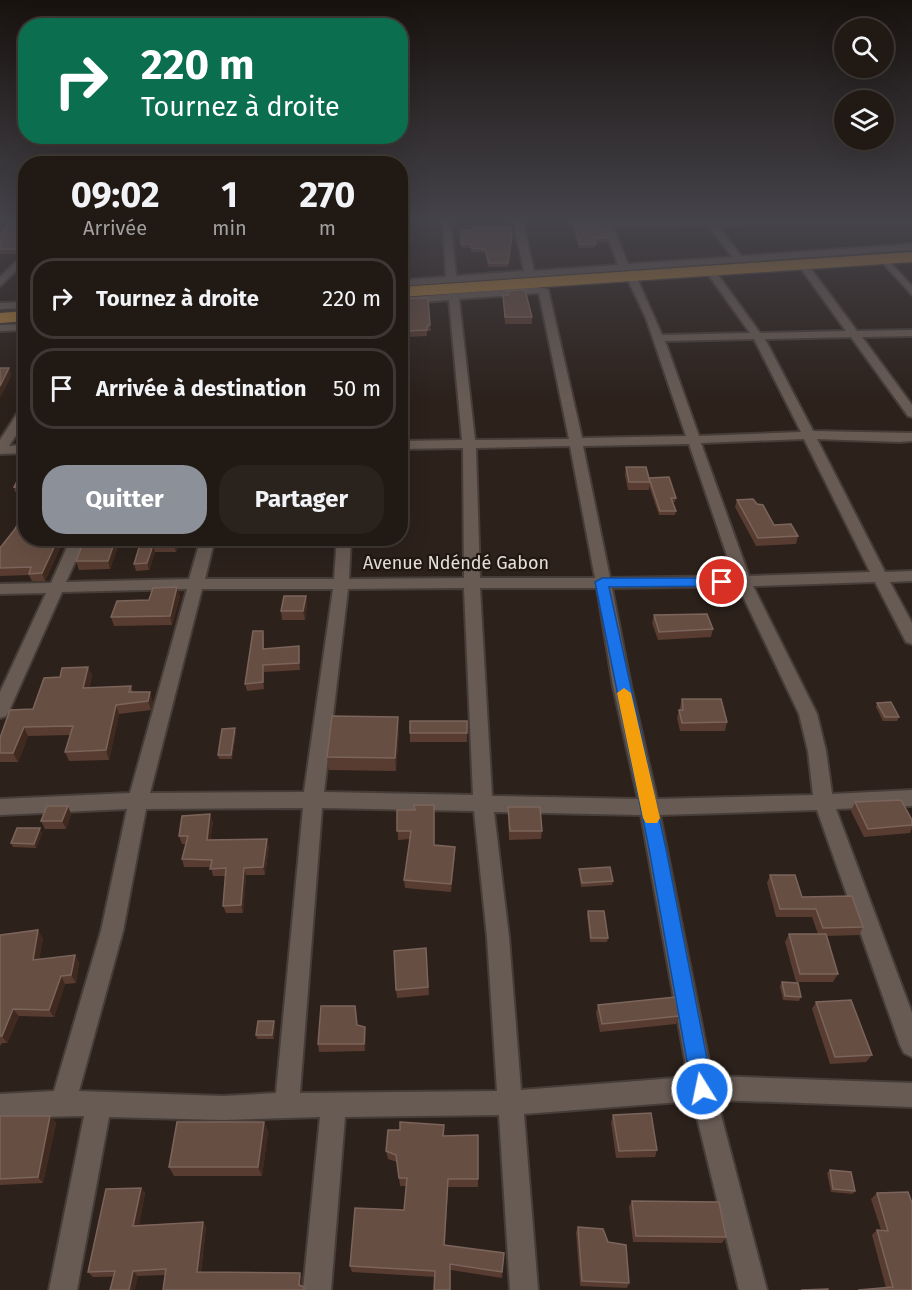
<!DOCTYPE html>
<html lang="fr">
<meta charset="utf-8">
<style>
:root{--surface:#211914;--page:#29221d;--text:#f1f3f6;--muted:#a2a0a0;--line:#3e3834;--accent:#8c9099}
body{margin:0;font-family:"Fira Sans",sans-serif;background:var(--page);color:var(--text);height:100vh;display:flex;flex-direction:column;font-size:22px;white-space:nowrap}
*{box-sizing:border-box;margin:0}
p{font-size:20px;color:var(--muted)}
.icon{flex:none;width:33px;height:33px;fill:none;stroke:currentColor;stroke-width:2;stroke-linecap:round;stroke-linejoin:round}
.map{position:relative;flex:1;overflow:hidden}
.drawer{position:absolute;left:18px;top:156px;width:390px;height:390px;display:flex;flex-direction:column;background:var(--surface);border-radius:24px;box-shadow:0 6px 24px #0002,0 0 0 2px var(--line)}
.drawer>*{flex:none}
.hud{position:absolute;left:18px;top:18px;width:390px;height:126px;border-radius:24px;box-shadow:0 6px 24px #0002,0 0 0 2px var(--line);background:#0b6e4f;color:#fff;overflow:hidden}
.fabs{position:absolute;left:834px;top:18px;display:grid;gap:12px}
.fabs a{display:grid;place-items:center;width:60px;height:60px;border-radius:50%;background:var(--surface);box-shadow:0 6px 24px #0002,0 0 0 2px var(--line);font-size:30px}
.pin{position:absolute;display:grid;place-items:center;width:51px;height:51px;color:#fff;margin:-26px;border:3px solid #fff;border-radius:50%;box-shadow:0 2px 6px #0007}
.me{position:absolute;width:66px;margin:-33px;rotate:350deg;stroke-linejoin:round;filter:drop-shadow(0 0 4px #0008)}
.turn{display:flex;align-items:center;gap:21px;height:126px;padding:0 24px;font-size:27px}
.turn .icon{width:78px;height:78px;stroke-width:2.5}
.turn b{display:block;font-size:42px;line-height:51px}
.eta{display:flex;justify-content:space-evenly;align-items:center;height:102px;text-align:center}
.eta b{font-size:36px;font-weight:700;line-height:42px}
.button{display:flex;gap:12px;margin-top:auto;padding:12px 24px}
.button a{flex:1;height:69px;border-radius:24px;background:var(--accent);color:#fff;font-size:24px;font-weight:700;line-height:69px;text-align:center}
.button a+a{background:var(--page);color:var(--text)}
ul{padding:0;list-style:none}
li{display:flex;align-items:center;gap:18px;height:81px;margin:0 12px 9px;padding:0 12px;border:3px solid var(--line);border-radius:24px}
li div{flex:1}
li b{display:block;font-size:22px}
li em{font-style:normal}
.map>svg:first-child{display:block}
.lines{fill:none;stroke-linecap:round;stroke-linejoin:round}
.minor-casing{stroke:#463d39;stroke-width:4}
.trunk-casing{stroke:#463d39;stroke-width:3}
.minor{fill:#685b54;fill-rule:evenodd}
.trunk{fill:#a87a3b;fill-rule:evenodd}
.wall{fill:#583c31}
.shaded-wall{fill:#402a20}
.building{fill:#674e43;stroke:#7b645b;stroke-width:1.5}
.route{fill:#1a73e8;stroke:#114b97;stroke-width:1.5}
.slow{fill:#f59e0b}
.labels{text-anchor:middle;stroke-width:4.5;stroke-linejoin:round;paint-order:stroke}
.street-label{font-size:18px;fill:#e6deda;stroke:#221812}
</style>
<div class="map">
<svg width="912" height="1290" viewBox="0 0 912 1290">
<rect width="100%" height="100%" fill="#2c211b"/>
<g class="lines">
<g class="minor-casing">
<g id="minor">
<path d="M513 219H522L534 271 618 265 601 219H912V224L718 226 741 256 912 244V250L400 286V280L446 277 443 224 447 221 451 224 456 276 524 271ZM709 226 732 257 628 264 613 227Z"/>
<polygon points="26,252 26,261 0,286 0,277"/>
<polygon points="883,255 912,286 912,295 880,260 880,256"/>
<path d="M802 260 805 261 857 331 912 330V336L862 337 912 405V417L908 416 851 337 765 339 813 431 912 433V441L900 442 817 439 885 572 912 571V581L890 582 912 623V644L906 642 875 582 753 586 817 714 826 751 832 794 912 790V806L836 809 912 1013V1057L904 1053 900 1045 817 810 660 815 712 1076 912 1083V1107L717 1100 767 1290H739L693 1101 524 1114 538 1290H510L499 1115 345 1117 331 1290H303L320 1117 223 1120 109 1117 77 1290H49L84 1116 0 1118V1094L54 1091 101 931 127 809 0 815V799L130 793 187 589 62 592 9 711 6 716 0 718V692L46 593 0 594V584L51 583 71 538H86L66 582 189 579 201 538H215L205 579H334L337 538H351L349 579 464 578 463 448 400 449V441L462 440 449 300 400 304V298L537 287 548 289 582 438 686 436 646 318 626 276 631 273 636 276 662 335 750 333 705 270 710 267 713 268 760 333 846 331 797 263ZM539 293 569 439 475 440 459 299ZM754 339 801 432 699 436 665 341ZM804 439 870 572 749 576 701 443ZM689 444 734 576 610 578 583 446ZM570 446 595 578H480L476 448ZM738 586 799 714 808 751 813 795 657 799 631 686 612 588ZM464 588 473 795 324 792 348 589ZM480 588H597L613 686 638 799 492 796ZM202 589H333L304 792 150 793ZM303 808 276 1093 223 1096 79 1091 123 931 146 809ZM322 808 474 811 487 937 497 1091 300 1093ZM494 812 641 815 688 1077 521 1090 509 937Z"/>
<polygon points="26,302 26,308 0,309 0,303"/>
<polygon points="26,324 26,330 0,331 0,325"/>
<polygon points="26,405 26,420 9,446 26,445 26,453 0,454 0,440 22,406"/>
</g>
</g>
<g class="trunk-casing">
<g id="trunk">
<polygon points="912,252 912,262 400,297 400,287"/>
<polygon points="26,311 26,321 0,323 0,313"/>
</g>
</g>
<use href="#minor" class="minor"/>
<use href="#trunk" class="trunk"/>
</g>
<g class="wall">
<polygon points="0,219 26,219 18,254 0,254 0,236 11,221 0,220"/>
<polygon points="400,219 409,234 410,241 400,241"/>
<polygon points="566,219 600,219 607,238 607,242 595,243 595,248 579,248 570,220 567,220"/>
<polygon points="461,230 512,235 508,267 488,267 485,253 471,252 471,248 461,248"/>
<polygon points="508,291 532,317 532,324 505,324 503,295 508,295"/>
<polygon points="400,299 430,325 431,331 427,331 427,336 408,337 403,405 400,405"/>
<polygon points="626,467 649,478 676,498 675,502 673,502 676,511 675,515 659,515 649,486 649,490 628,490 625,475"/>
<polygon points="26,468 26,492 15,492 14,487"/>
<polygon points="737,500 774,525 798,536 796,544 756,546 735,507"/>
<polygon points="36,538 35,540 60,548 45,581 32,581 29,575 0,576 0,548"/>
<polygon points="100,538 121,538 110,569 79,570 76,561 98,546"/>
<polygon points="142,538 188,538 186,545 179,545 176,552 155,552 149,570 136,571 134,564"/>
<polygon points="228,538 245,538 244,539 229,540"/>
<polygon points="180,596 172,625 114,626 111,617 149,600"/>
<polygon points="306,596 307,605 305,620 282,620 281,611"/>
<polygon points="654,615 713,629 711,637 658,640 652,623"/>
<polygon points="263,631 264,638 264,649 300,653 300,670 264,672 264,689 247,691 245,684"/>
<polygon points="88,667 92,676 89,688 131,686 133,692 153,702 151,710 119,714 109,760 69,761 65,752 70,735 28,736 18,762 0,762 0,738 33,709 60,677"/>
<polygon points="682,699 727,722 725,731 680,731 677,718 679,710 680,710 680,707"/>
<polygon points="877,703 899,717 897,721 883,721 876,707"/>
<polygon points="467,721 467,742 410,742 410,733"/>
<polygon points="399,730 396,771 329,770 327,757"/>
<polygon points="236,732 232,759 219,759 218,755"/>
<polygon points="855,802 912,820 912,828 910,833 864,837 851,811"/>
<polygon points="508,807 542,831 541,839 509,840 508,816"/>
<polygon points="397,810 434,845 455,855 451,892 405,888 404,880 410,839 398,840"/>
<polygon points="71,814 66,829 45,829 41,821"/>
<polygon points="213,822 210,840 269,846 265,875 246,875 243,913 226,913 223,906 226,876 213,876 211,867 184,867 182,859 186,844 182,844 179,836"/>
<polygon points="42,833 36,848 13,847 11,843"/>
<polygon points="579,869 613,881 612,885 581,887 579,873"/>
<polygon points="770,875 802,897 863,927 859,935 827,936 838,974 833,982 796,982 785,942 789,934 818,934 812,917 776,917 767,883"/>
<polygon points="588,911 608,938 607,942 590,942 587,915"/>
<polygon points="0,935 43,938 39,959 75,955 79,963 76,983 65,984 54,1017 19,1016 7,1043 2,1043 0,1046"/>
<polygon points="426,948 429,995 397,998 396,990"/>
<polygon points="782,982 801,997 799,1001 783,1000 780,986"/>
<polygon points="816,1002 872,1055 866,1062 830,1064 812,1009"/>
<polygon points="598,1005 679,1016 676,1024 600,1032 596,1013"/>
<polygon points="355,1006 357,1025 366,1035 365,1051 319,1052 318,1044"/>
<polygon points="275,1025 274,1039 257,1039 256,1035"/>
<polygon points="613,1115 657,1150 655,1157 616,1158 611,1122"/>
<polygon points="0,1116 50,1116 56,1123 43,1183 0,1185"/>
<polygon points="264,1122 268,1132 262,1176 174,1176 169,1167"/>
<polygon points="444,1136 478,1179 478,1187 448,1187 445,1245 504,1253 502,1278 451,1270 435,1277 352,1272 350,1266 404,1210 406,1186 400,1186 397,1162 388,1159 386,1151"/>
<polygon points="830,1170 855,1191 853,1194 831,1192 827,1173"/>
<polygon points="141,1188 145,1193 139,1225 203,1222 206,1227 201,1272 300,1273 302,1278 301,1286 165,1275 138,1276 93,1277 88,1272"/>
<polygon points="877,1193 912,1290 886,1288 872,1235 877,1230 881,1230 871,1199"/>
<polygon points="632,1201 726,1237 722,1243 633,1242 629,1207"/>
<polygon points="578,1227 608,1242 629,1283 627,1288 580,1286 576,1232"/>
</g>
<g class="shaded-wall">
<polygon points="26,235 26,243 18,254 17,249"/>
<polygon points="407,331 408,337 403,405 402,399"/>
<polygon points="9,368 12,375 0,398 0,386"/>
<polygon points="116,538 121,538 110,569 108,561"/>
<polygon points="177,538 179,545 176,552 174,544"/>
<polygon points="185,538 188,538 186,545"/>
<polygon points="57,541 60,548 45,581 42,573"/>
<polygon points="153,545 155,552 149,570 147,563"/>
<polygon points="177,587 180,596 172,625 170,616"/>
<polygon points="306,596 307,605 305,620 303,611"/>
<polygon points="299,646 300,653 300,670 299,663"/>
<polygon points="263,665 264,672 264,689 263,682"/>
<polygon points="88,667 92,676 86,698 83,688"/>
<polygon points="150,692 153,702 151,710 148,701"/>
<polygon points="116,705 119,714 109,760 106,750"/>
<polygon points="398,717 399,730 396,771 395,758"/>
<polygon points="24,727 28,736 18,762 13,753"/>
<polygon points="235,728 236,732 232,759 231,755"/>
<polygon points="68,806 71,814 66,829 62,821"/>
<polygon points="210,814 213,822 209,848 207,840"/>
<polygon points="40,828 42,833 36,848 34,844"/>
<polygon points="267,839 269,846 265,875 263,867"/>
<polygon points="455,847 455,855 451,892 451,884"/>
<polygon points="244,868 246,875 243,913 241,905"/>
<polygon points="38,930 43,938 38,967 33,960"/>
<polygon points="75,955 79,963 76,983 71,975"/>
<polygon points="61,976 65,984 54,1017 49,1010"/>
<polygon points="13,1009 19,1016 7,1043 2,1036"/>
<polygon points="274,1021 275,1025 274,1039 272,1035"/>
<polygon points="365,1027 366,1035 365,1051 364,1044"/>
<polygon points="50,1116 56,1123 43,1183 38,1177"/>
<polygon points="264,1122 268,1132 262,1176 258,1167"/>
<polygon points="141,1188 145,1193 138,1231 133,1226"/>
<polygon points="203,1222 206,1227 200,1277 197,1272"/>
<polygon points="133,1271 138,1276 135,1290 129,1290"/>
<polygon points="300,1273 302,1278 301,1290 299,1285"/>
</g>
<g class="building">
<polygon points="11,219 26,219 26,227 23,230 26,230 26,235 17,249 0,249 0,236"/>
<polygon points="400,219 407,219 409,234 400,235"/>
<polygon points="572,219 600,219 607,238 594,238 596,244 580,244"/>
<polygon points="474,227 510,227 512,235 508,263 489,263 485,249 471,248 471,244 461,244 461,230 474,230"/>
<polygon points="525,290 532,317 505,317 503,295 509,295 508,291"/>
<polygon points="428,298 430,325 427,326 427,330 407,331 402,399 400,399 400,299"/>
<polygon points="0,368 9,368 0,386"/>
<polygon points="626,467 646,467 650,482 629,482"/>
<polygon points="24,468 26,468 26,488 14,487"/>
<polygon points="669,477 676,498 671,498 676,511 660,511 649,478"/>
<polygon points="753,499 757,504 763,505 774,525 791,524 798,536 758,538 737,500"/>
<polygon points="25,509 26,538 30,538 29,540 57,541 42,573 29,574 31,567 0,568 0,548 15,529"/>
<polygon points="100,538 116,538 108,561 76,561 82,546 98,546"/>
<polygon points="142,538 177,538 174,544 153,545 147,563 134,564"/>
<polygon points="177,587 170,616 111,617 117,601 149,600 153,588"/>
<polygon points="284,596 306,596 303,611 281,611"/>
<polygon points="707,614 713,629 659,632 654,615"/>
<polygon points="253,631 263,631 263,649 299,646 299,663 263,665 263,682 245,684"/>
<polygon points="88,667 83,688 131,686 129,692 150,692 148,701 116,705 106,750 65,752 73,726 24,727 13,753 0,753 0,738 10,710 33,709 44,678 60,677 62,668"/>
<polygon points="682,699 721,699 727,722 682,723 679,710 683,710"/>
<polygon points="891,702 899,717 885,717 877,703"/>
<polygon points="332,716 398,717 395,758 327,757"/>
<rect x="410" y="721" width="57" height="12"/>
<polygon points="235,728 231,755 218,755 222,729"/>
<polygon points="901,800 912,820 912,825 868,829 855,802"/>
<polygon points="414,805 434,805 434,845 455,847 451,884 404,880 411,831 397,831 397,810 415,810"/>
<polygon points="47,806 68,806 62,821 41,821"/>
<polygon points="508,807 540,807 542,831 510,831"/>
<polygon points="210,814 207,840 267,839 263,867 244,868 241,905 223,906 226,868 210,869 212,860 182,859 188,836 179,836 182,816"/>
<polygon points="17,828 40,828 34,844 11,843"/>
<polygon points="610,867 613,881 582,883 579,869"/>
<polygon points="770,875 795,875 802,897 852,896 863,927 823,928 816,909 780,909"/>
<polygon points="588,911 604,911 608,938 591,938"/>
<polygon points="38,930 33,960 75,955 71,975 61,976 49,1010 13,1009 2,1036 0,1036 0,935"/>
<polygon points="789,934 826,934 838,974 800,974"/>
<polygon points="426,948 428,987 396,990 394,951"/>
<polygon points="782,982 798,983 801,997 785,996"/>
<polygon points="675,997 679,1016 602,1024 598,1005"/>
<polygon points="851,1000 872,1055 835,1057 816,1002"/>
<polygon points="321,1006 355,1006 357,1025 365,1027 364,1044 318,1044"/>
<polygon points="258,1021 274,1021 272,1035 256,1035"/>
<polygon points="651,1113 657,1150 619,1151 613,1115"/>
<polygon points="0,1116 50,1116 38,1177 0,1179"/>
<polygon points="177,1122 264,1122 258,1167 169,1167"/>
<polygon points="400,1122 444,1125 443,1136 478,1135 478,1179 448,1179 444,1245 504,1253 502,1272 450,1264 450,1290 434,1290 435,1271 350,1266 355,1208 404,1210 407,1178 399,1178 396,1155 386,1151 388,1130 400,1130"/>
<polygon points="830,1170 851,1172 855,1191 833,1189"/>
<polygon points="141,1188 133,1226 203,1222 197,1272 300,1273 299,1285 304,1287 304,1290 163,1290 166,1269 133,1271 129,1290 110,1290 115,1271 88,1272 106,1189"/>
<polygon points="908,1192 912,1203 912,1290 858,1290 893,1287 877,1230 888,1231 877,1193"/>
<polygon points="632,1201 719,1202 726,1237 636,1236"/>
<polygon points="578,1227 603,1229 608,1242 626,1245 629,1283 582,1281"/>
<polygon points="828,1289 828,1290 801,1290"/>
</g>
<linearGradient id="sky" x2="0" y2="1"><stop stop-color="#18120f"/><stop offset="0.55" stop-color="#45434a"/><stop offset="1" stop-color="#45434a" stop-opacity="0"/></linearGradient>
<rect width="912" height="400" fill="url(#sky)"/>
<polygon class="route" points="602,578 722,578 729,582 722,586 609,587 666,849 713,1089 710,1097 702,1100 695,1097 692,1089 649,849 595,582"/>
<polygon class="slow" points="624,688 631,693 660,818 657,823 646,823 643,818 617,693"/>
<g class="labels">
<g class="street-label">
<text x="456" y="569">Avenue Ndéndé Gabon</text>
</g>
</g>
</svg>
<div class="fabs">
<a><svg class="icon" aria-label="search" viewBox="0 0 24 24"><circle cx="10" cy="10" r="6"/><path d="M15 15l6 6"/></svg></a>
<a><svg class="icon" aria-label="layers" viewBox="0 0 24 24"><path d="M12 4l9 5-9 5-9-5zM3 14l9 5 9-5"/></svg></a>
</div>
<div class="pin" style="left:722px;top:582px;background:#d93025"><svg class="icon" aria-label="arrive" viewBox="0 0 24 24"><path d="M6 21V4h12l-3 4 3 4H6"/></svg></div>
<svg class="me" style="left:702px;top:1089px" viewBox="-20 -20 40 40"><circle r="17" fill="#1a73e8" stroke="#fff" stroke-width="3"/><path d="M0-11L8 9 0 5-8 9z" fill="#fff"/></svg>
<div class="hud">
<div class="turn"><svg class="icon" aria-label="right" viewBox="0 0 24 24"><path d="M7 20v-9h11M14 6l5 5-5 5"/></svg><div><b>220 m</b>Tournez à droite</div></div>
</div>
<section class="drawer">
<div class="eta">
<div><b>09:02</b><p>Arrivée</p></div>
<div><b>1</b><p>min</p></div>
<div><b>270</b><p>m</p></div>
</div>
<ul>
<li><svg class="icon" aria-label="right" viewBox="0 0 24 24"><path d="M7 20v-9h11M14 6l5 5-5 5"/></svg><div><b>Tournez à droite</b></div><em>220 m</em></li>
<li><svg class="icon" aria-label="arrive" viewBox="0 0 24 24"><path d="M6 21V4h12l-3 4 3 4H6"/></svg><div><b>Arrivée à destination</b></div><em>50 m</em></li>
</ul>
<div class="button"><a>Quitter</a><a>Partager</a></div>
</section>
</div>
